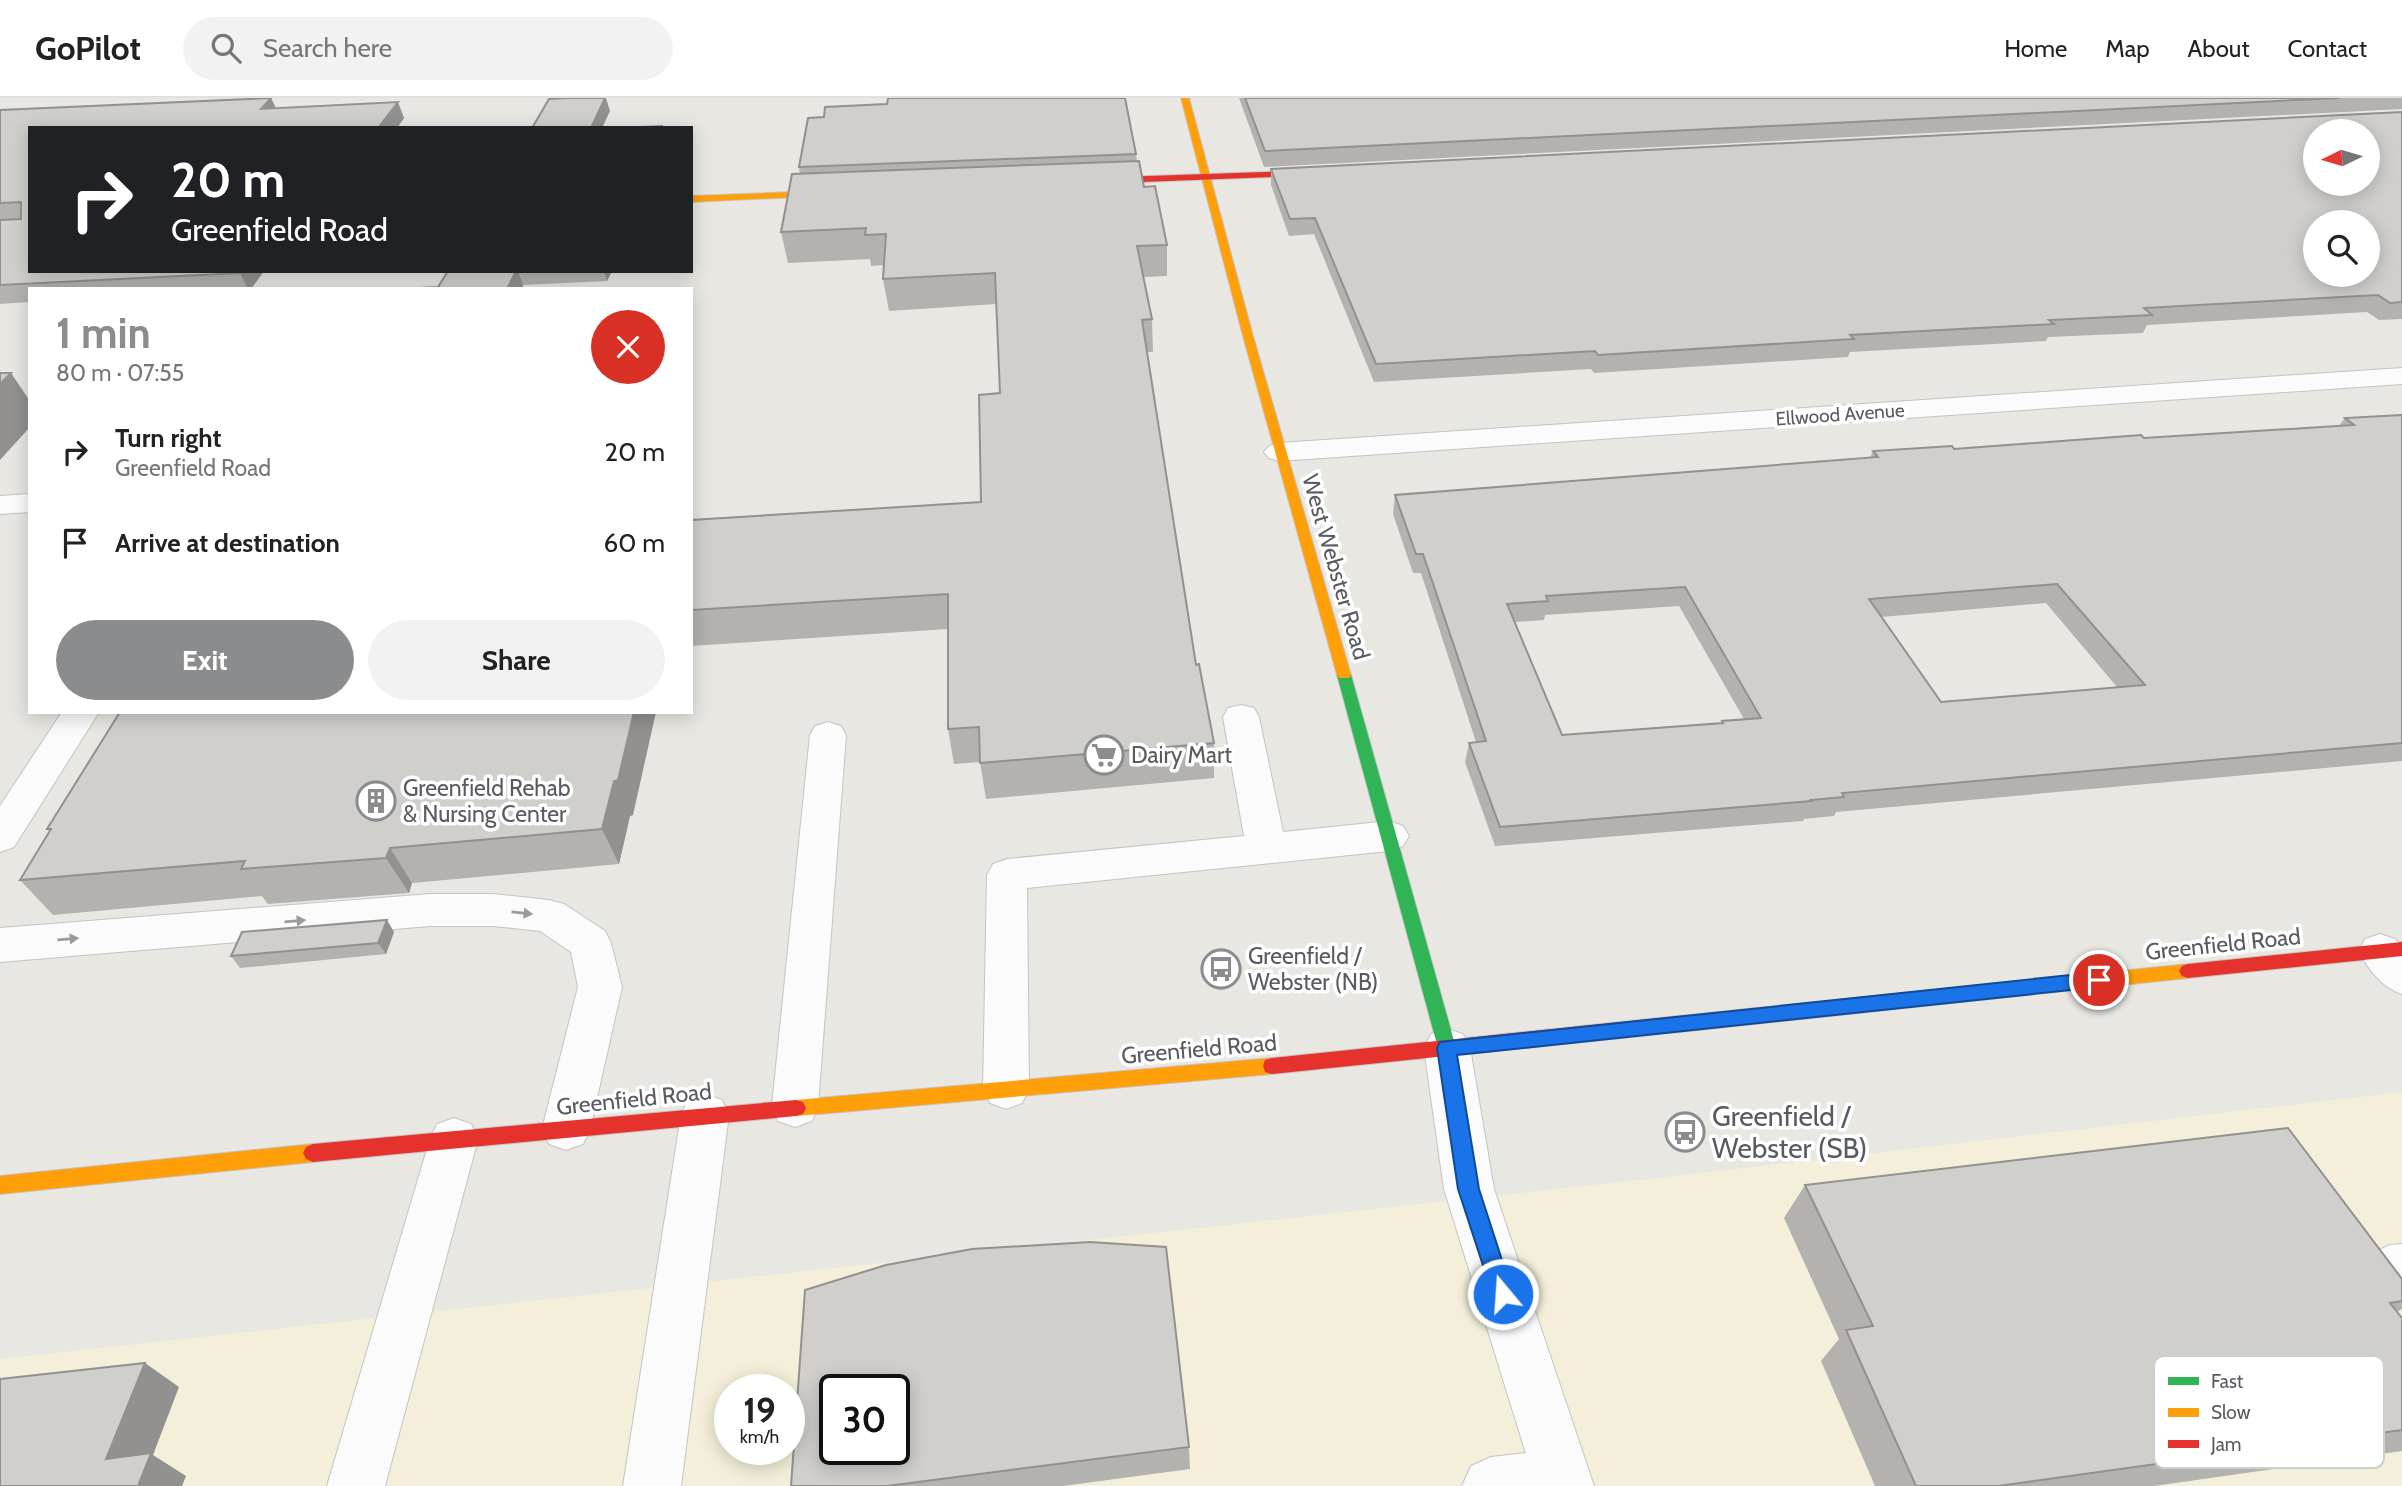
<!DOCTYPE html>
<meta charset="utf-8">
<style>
:root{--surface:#fff;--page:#f2f2f2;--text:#222;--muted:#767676;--line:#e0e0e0;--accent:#8a8c8e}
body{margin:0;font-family:Cabin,sans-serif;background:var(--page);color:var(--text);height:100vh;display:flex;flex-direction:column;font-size:26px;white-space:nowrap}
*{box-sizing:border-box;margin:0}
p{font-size:23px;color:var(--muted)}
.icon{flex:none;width:38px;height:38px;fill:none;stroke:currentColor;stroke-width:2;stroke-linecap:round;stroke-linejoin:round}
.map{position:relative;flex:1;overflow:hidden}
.details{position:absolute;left:28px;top:189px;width:665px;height:427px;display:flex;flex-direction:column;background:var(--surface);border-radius:0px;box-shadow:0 4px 18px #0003}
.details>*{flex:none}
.banner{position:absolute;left:28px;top:28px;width:665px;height:147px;border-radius:0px;box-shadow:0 4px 18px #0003;background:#202124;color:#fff;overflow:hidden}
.needle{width:46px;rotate:265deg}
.buttons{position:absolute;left:2303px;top:21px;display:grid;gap:14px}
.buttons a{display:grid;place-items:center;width:77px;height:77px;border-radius:50%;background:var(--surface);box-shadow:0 4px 18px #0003;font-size:35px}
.speed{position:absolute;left:714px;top:1276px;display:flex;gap:14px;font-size:35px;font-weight:700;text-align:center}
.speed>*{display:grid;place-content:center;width:91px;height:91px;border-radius:50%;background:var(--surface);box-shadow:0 4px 18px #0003;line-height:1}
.speed small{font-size:18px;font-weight:400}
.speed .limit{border:4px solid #111;border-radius:10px;background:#fff;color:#111}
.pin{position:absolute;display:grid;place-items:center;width:60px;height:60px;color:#fff;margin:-30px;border:4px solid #fff;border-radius:50%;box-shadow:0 2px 7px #0007}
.me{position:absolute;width:77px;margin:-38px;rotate:342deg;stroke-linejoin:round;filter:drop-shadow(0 0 5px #0008)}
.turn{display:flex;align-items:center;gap:24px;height:147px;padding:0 28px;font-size:32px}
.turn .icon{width:91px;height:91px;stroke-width:2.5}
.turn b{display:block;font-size:49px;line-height:60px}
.round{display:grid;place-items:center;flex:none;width:74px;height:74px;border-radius:37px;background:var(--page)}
.overview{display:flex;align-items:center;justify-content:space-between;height:119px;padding:0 28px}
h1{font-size:42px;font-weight:700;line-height:52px;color:var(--accent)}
.button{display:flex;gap:14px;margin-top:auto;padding:14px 28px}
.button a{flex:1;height:80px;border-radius:42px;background:var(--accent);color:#fff;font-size:28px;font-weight:700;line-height:80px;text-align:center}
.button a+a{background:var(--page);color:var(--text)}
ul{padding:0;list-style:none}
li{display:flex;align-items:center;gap:21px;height:91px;padding:0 28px}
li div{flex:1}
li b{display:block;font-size:26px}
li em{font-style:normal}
header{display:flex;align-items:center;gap:42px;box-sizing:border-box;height:98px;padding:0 35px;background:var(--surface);border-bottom:2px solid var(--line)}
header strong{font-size:33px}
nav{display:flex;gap:38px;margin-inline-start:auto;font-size:24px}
.search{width:490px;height:63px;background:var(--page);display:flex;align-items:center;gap:18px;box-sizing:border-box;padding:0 24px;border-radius:38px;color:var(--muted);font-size:26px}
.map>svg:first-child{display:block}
.commercial{fill:#f3efda;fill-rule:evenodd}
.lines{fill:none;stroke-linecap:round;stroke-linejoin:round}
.lane-casing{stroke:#c4c4c3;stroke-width:2}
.street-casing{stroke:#c4c4c3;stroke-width:2}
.fast-casing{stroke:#c5c5c4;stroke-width:2}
.slow-casing{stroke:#c5c5c4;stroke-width:2}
.jam-casing{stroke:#c5c5c4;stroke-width:2}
.lane{fill:#fcfbfb;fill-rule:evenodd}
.street{fill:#fcfbfb;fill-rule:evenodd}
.fast{fill:#30b455;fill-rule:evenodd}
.slow{fill:#ff9f0a;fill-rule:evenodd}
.jam{fill:#e5322d;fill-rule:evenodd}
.wall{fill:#b3b2af;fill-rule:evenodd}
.shaded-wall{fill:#92918f}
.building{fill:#d0cfcc;stroke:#92918f;stroke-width:2;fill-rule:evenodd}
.oneway{fill:#9a9b9e}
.route{fill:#1a73e8;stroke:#114b97;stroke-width:2}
.labels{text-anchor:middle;stroke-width:7;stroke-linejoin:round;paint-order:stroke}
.far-street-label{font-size:19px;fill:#585b60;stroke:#fff}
.street-label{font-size:23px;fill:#585b60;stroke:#fff}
.poi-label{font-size:23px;fill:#585b60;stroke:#fff;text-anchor:start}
.near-poi-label{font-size:28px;fill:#585b60;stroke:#fff;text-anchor:start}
.key{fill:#fff;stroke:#cdcecf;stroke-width:2}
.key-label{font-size:19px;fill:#585b60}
</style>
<header>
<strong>GoPilot</strong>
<div class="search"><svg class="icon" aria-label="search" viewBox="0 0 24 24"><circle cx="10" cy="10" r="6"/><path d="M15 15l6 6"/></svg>Search here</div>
<nav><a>Home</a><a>Map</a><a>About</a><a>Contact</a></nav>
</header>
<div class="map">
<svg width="2402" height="1388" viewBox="0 0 2402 1388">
<rect width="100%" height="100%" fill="#e8e7e2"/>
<path class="commercial" d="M2402 994V1388H0V1261L1648 1081ZM730 1292H789V1351H730ZM835 1292H894V1351H835Z"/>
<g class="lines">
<g class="lane-casing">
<g id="lane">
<polygon points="30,396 30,414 0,416 0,398"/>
<polygon points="1241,607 1254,610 1259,619 1283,734 1389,723 1403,728 1409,738 1403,748 1389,753 1027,790 1029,991 1022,1005 1006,1011 990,1005 983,991 987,777 993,766 1007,761 1244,738 1223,619 1228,610"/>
<polygon points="62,614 99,614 14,749 0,754 0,708"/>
<polygon points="828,624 841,628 846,637 818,1008 812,1023 795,1029 778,1023 772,1008 810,637 815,628"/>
<polygon points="430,796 493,796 549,802 564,806 605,833 611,845 622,889 590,1031 583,1046 566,1052 549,1046 542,1031 578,889 571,854 540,833 493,828 430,828 0,864 0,830"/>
<path d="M2380 836 2395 841 2402 849V896C2381 889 2369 872 2359 853L2365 841Z"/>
<polygon points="705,996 722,1002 729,1017 681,1388 623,1388 681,1017 688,1002"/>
<polygon points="454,1020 471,1026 478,1041 385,1388 327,1388 430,1041 437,1026"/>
<polygon points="2402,1146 2402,1196 2390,1197 2372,1189 2364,1172 2372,1155 2390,1147"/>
<polygon points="1562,1351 1582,1359 1590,1379 1587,1388 1462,1388 1471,1368 1491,1359"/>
</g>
</g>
<g class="street-casing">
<g id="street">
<polygon points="2402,270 2402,286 1279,363 1269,360 1264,354 1269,348 1279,345"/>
<polygon points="1447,931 1463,936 1470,950 1494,1091 1594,1388 1536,1388 1444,1091 1424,950 1431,936"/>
</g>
</g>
<g class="fast-casing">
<polygon id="fast" points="1344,572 1351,577 1456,950 1454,956 1447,958 1440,956 1438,950 1337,577"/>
</g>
<g class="slow-casing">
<g id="slow">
<polygon points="1181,0 1189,0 1253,238 1351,577 1349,580 1339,580 1337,577 1243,238"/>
<polygon points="844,92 844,96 841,97 691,104 691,98"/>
<polygon points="2188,866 2194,868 2197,873 2194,878 2188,880 1679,934 1673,931 1670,926 1673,921 1679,918"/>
<polygon points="1272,960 1279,962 1281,968 1279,974 1272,976 796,1018 789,1016 786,1010 789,1004 796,1002"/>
<polygon points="313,1046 320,1049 323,1055 320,1061 313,1064 0,1096 0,1078"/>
</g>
</g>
<g class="jam-casing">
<g id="jam">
<polygon points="1323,72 1327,75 1326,77 1090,86 1085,83 1090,80"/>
<polygon points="2402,844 2402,858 2188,880 2182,878 2179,873 2182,868 2188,866"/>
<polygon points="1679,918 1685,921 1688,926 1685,931 1679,934 1272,976 1265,974 1263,968 1265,962 1272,960"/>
<polygon points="796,1002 803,1004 806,1010 803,1016 796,1018 313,1064 306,1061 303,1055 306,1049 313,1046"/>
</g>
</g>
<use href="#lane" class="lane"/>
<use href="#street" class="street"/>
<use href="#fast" class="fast"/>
<use href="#slow" class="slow"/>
<use href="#jam" class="jam"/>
</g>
<g class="wall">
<polygon points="1239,0 2402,0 2402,11 1264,69"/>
<polygon points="276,10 404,20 397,30 30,30 264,173 251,191 30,191 30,204 0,206 0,12"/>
<polygon points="2402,14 2402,221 2379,222 2367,214 2147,227 2143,235 2048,239 2046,243 1850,254 1848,259 1594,275 1591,271 1374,284 1314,136 1289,138 1271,87 1271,71"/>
<polygon points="1136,56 1137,63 1144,89 1167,147 1167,178 1143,179 1152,221 1153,254 1147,254 1196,567 1214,645 1214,680 986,701 980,664 954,666 948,631 948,531 691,548 691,422 981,404 1000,295 996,206 889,213 883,181 884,167 871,168 870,161 788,165 781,134 800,76 799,69"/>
<polygon points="448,173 612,173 607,183 523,187 522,191 401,191 438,189"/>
<path d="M2402 317V663L1836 714 1834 718 1804 721 1803 723 1495 748 1465 664 1469 645 1476 644 1421 475H1413L1393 416 1395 397 1870 360 1873 353 1954 351 2339 328 2345 320ZM2046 505 2117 589 1941 604 1881 519ZM1679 508 1744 621 1722 623 1721 625 1562 637 1515 524 1544 522 1545 517Z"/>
<polygon points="633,717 630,718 619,766 412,785 409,795 268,806 262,798 53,817 20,782 50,734 47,731"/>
<polygon points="394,834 386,856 240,870 231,858"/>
<polygon points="1805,1087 2402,1181 2402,1211 2397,1214 2402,1220 2402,1353 2154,1388 1875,1388 1821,1263 1839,1241 1784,1120"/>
<polygon points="1189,1349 1190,1371 1063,1388 791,1388"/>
</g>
<g class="shaded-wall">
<polygon points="271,0 279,16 261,11"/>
<polygon points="605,0 606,0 610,13 602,30 591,30"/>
<polygon points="398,4 404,20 397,30 378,30"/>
<polygon points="241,173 264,173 251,191 248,191 240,175"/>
<polygon points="516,173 518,173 523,187 522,191 507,191"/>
<polygon points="604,173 612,173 607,183"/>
<polygon points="11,275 30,303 30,329 0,362 0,286"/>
<polygon points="634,614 656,614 633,717 630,718 619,766 602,731 614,683"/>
<polygon points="390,750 412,785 409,795 386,760"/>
<polygon points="387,822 394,834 386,856 378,845"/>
<polygon points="145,1265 179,1289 153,1357 186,1378 182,1388 138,1388 106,1361"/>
</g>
<g class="building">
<polygon points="271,0 261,11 398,4 378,30 30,30 30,173 241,173 240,175 0,187 0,122 21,121 21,104 0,105 0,12"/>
<polygon points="567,0 605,0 591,30 532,30 549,1"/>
<polygon points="888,0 1125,0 1136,56 799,69 808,20 824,19 825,9 887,6"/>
<polygon points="1245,0 2339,0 1265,53"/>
<path d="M2402 14V204L2390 205 2378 197 2144 210 2152 217 2049 222 2054 226 1850 237 1854 241 1598 257 1595 253 1376 266 1315 120 1290 121 1271 71ZM2315 33H2368V86H2315ZM2315 124H2368V177H2315Z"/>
<polygon points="662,28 662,30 618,30"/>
<polygon points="1139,63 1144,89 1155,88 1167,147 1137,148 1152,221 1142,222 1196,567 1199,566 1214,645 980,665 979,629 948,631 948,496 691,512 691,422 981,404 979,297 1000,295 995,175 883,181 886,136 865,137 866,130 781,134 792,76"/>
<polygon points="448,173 516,173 507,191 401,191 438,189"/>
<polygon points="0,275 11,275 0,286"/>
<path d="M2402 317V645L1842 695 1844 699 1811 702 1812 703 1500 729 1469 645 1486 643 1423 456H1416L1395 397 1878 359 1873 353 1952 348 1954 351 2141 337 2144 340 2354 327 2345 320ZM2057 486 2145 587 1941 604 1869 501ZM1685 489 1761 620 1722 623 1723 625 1562 637 1507 506 1548 503 1546 498Z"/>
<polygon points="120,614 634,614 618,682 614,683 602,731 390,750 386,760 241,771 245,763 20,782 51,731 47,731"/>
<polygon points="387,822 378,845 231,858 242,834"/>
<polygon points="2288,1030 2402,1181 2402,1203 2390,1205 2402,1220 2402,1332 1998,1388 1916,1388 1846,1232 1873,1228 1805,1087"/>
<path d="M1090 1144 1166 1149 1189 1349 887 1388H791L805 1192 886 1167 972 1151ZM835 1292H894V1351H835Z"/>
<polygon points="145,1265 106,1361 151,1355 138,1388 0,1388 0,1281"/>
</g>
<defs><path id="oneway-solid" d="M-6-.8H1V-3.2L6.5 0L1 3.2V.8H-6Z" transform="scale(1.75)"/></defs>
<g class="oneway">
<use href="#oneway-solid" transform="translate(522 815) rotate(6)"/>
<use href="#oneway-solid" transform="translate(295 823) rotate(-5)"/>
<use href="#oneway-solid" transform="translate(68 841) rotate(-5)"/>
</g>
<polygon class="route" points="2099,874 2106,877 2108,882 2106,887 2099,889 1457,957 1479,1091 1513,1196 1510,1204 1503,1207 1495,1204 1458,1091 1437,950 1440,944"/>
<defs>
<g id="supermarket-ring" transform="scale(2.0125)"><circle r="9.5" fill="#fff" stroke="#8a8c8e" stroke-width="1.5"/><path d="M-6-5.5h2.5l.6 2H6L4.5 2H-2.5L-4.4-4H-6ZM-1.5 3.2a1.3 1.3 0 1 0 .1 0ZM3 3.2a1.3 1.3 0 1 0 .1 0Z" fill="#8a8c8e"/></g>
<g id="building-ring" transform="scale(2.0125)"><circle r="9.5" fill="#fff" stroke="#8a8c8e" stroke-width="1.5"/><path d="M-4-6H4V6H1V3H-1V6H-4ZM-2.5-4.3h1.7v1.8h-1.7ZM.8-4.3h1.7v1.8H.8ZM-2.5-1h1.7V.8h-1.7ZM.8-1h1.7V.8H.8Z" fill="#8a8c8e"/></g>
<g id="bus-ring" transform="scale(2.0125)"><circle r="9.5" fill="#fff" stroke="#8a8c8e" stroke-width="1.5"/><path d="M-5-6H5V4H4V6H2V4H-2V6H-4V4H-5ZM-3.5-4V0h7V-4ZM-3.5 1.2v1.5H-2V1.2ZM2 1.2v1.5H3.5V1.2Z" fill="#8a8c8e"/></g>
</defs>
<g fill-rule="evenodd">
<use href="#supermarket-ring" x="1104" y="657"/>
<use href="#building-ring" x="376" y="703"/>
<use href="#bus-ring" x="1221" y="871"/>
<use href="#bus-ring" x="1685" y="1034"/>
</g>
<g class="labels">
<g class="far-street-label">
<text transform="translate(1840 316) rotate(-4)" y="7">Ellwood Avenue</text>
</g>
<g class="street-label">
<text transform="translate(1336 469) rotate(74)" y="8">West Webster Road</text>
<text transform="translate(2223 846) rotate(-6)" y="8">Greenfield Road</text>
<text transform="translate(1199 951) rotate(-5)" y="8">Greenfield Road</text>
<text transform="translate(634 1001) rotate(-6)" y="8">Greenfield Road</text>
</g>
<g class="poi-label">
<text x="1131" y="665">Dairy Mart</text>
<text x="403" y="698">Greenfield Rehab<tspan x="403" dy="26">&amp; Nursing Center</tspan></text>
<text x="1248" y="866">Greenfield /<tspan x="1248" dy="26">Webster (NB)</tspan></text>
</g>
<g class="near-poi-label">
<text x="1712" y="1028">Greenfield /<tspan x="1712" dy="32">Webster (SB)</tspan></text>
</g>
</g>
<rect x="2154" y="1258" width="230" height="112" rx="10" class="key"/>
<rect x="2168" y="1279" width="31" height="8" fill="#30b455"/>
<rect x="2168" y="1310" width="31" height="9" fill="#ff9f0a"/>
<rect x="2168" y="1342" width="31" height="8" fill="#e5322d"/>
<g class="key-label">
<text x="2211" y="1290">Fast</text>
<text x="2211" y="1321">Slow</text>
<text x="2211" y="1353">Jam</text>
</g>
</svg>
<div class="buttons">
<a><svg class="needle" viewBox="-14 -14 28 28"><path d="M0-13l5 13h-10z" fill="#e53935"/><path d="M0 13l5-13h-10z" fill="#767676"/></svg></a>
<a><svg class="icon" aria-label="search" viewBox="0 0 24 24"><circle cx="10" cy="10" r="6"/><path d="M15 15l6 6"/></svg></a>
</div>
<div class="speed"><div>19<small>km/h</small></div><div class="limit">30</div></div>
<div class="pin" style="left:2099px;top:882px;background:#d93025"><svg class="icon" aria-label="arrive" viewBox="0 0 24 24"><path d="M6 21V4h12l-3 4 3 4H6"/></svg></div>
<svg class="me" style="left:1503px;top:1196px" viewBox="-20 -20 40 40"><circle r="17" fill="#1a73e8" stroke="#fff" stroke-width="3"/><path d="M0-11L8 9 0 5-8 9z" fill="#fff"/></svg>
<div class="banner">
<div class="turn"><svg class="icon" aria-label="right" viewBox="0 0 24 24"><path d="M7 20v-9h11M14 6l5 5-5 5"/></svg><div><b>20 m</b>Greenfield Road</div></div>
</div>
<section class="details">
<div class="overview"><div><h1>1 min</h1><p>80 m · 07:55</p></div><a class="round" style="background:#d93025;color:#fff"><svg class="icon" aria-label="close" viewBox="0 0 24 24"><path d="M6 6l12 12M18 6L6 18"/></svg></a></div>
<ul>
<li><svg class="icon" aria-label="right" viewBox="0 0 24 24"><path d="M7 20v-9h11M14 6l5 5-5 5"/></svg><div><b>Turn right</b><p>Greenfield Road</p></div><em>20 m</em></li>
<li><svg class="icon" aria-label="arrive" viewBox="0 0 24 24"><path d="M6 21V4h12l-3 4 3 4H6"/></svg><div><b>Arrive at destination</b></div><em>60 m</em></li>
</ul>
<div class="button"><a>Exit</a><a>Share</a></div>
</section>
</div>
